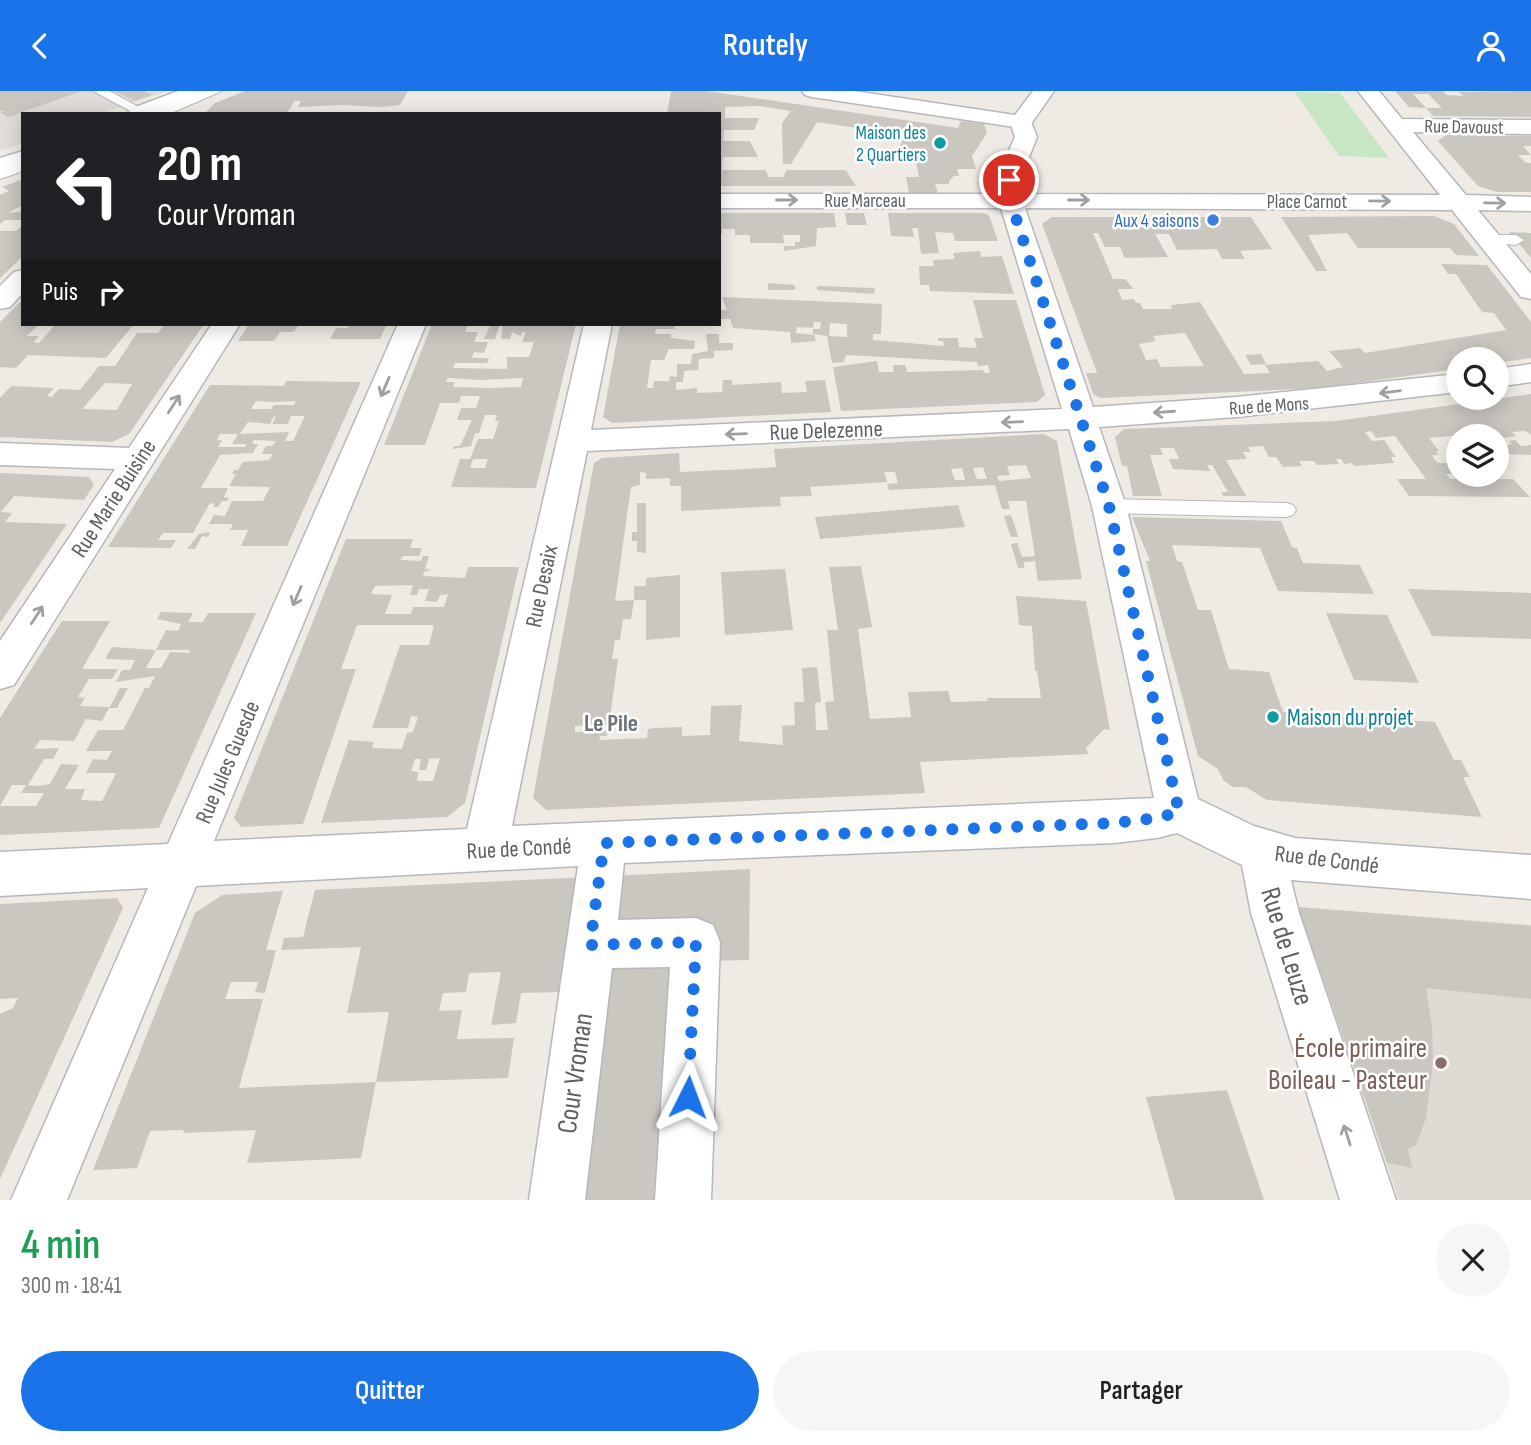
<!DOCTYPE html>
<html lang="fr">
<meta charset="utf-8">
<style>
:root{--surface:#fff;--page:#f6f6f6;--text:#202124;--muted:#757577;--accent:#1a73e8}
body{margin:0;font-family:"Sofia Sans Condensed",sans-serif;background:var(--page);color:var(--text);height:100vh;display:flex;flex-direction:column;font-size:26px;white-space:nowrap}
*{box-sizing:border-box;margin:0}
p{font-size:23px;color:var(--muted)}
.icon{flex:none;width:38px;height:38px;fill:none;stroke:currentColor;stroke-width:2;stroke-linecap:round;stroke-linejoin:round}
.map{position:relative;height:1109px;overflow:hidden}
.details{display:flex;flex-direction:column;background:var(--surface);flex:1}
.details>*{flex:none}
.banner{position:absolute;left:21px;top:21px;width:700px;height:214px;border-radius:0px;box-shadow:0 4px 18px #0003;background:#202124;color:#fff;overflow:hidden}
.fabs{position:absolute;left:1446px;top:256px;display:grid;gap:14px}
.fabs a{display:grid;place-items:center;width:63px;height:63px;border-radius:50%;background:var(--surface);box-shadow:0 4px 18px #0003;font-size:35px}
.pin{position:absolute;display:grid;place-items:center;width:60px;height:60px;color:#fff;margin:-30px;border:4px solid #fff;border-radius:50%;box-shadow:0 2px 7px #0007}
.me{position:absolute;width:77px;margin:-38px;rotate:3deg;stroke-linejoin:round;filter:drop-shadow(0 0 5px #0008)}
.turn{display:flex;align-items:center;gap:24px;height:147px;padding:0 21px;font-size:32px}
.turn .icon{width:91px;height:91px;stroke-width:2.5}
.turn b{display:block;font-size:49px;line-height:60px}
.then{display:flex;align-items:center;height:66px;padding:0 21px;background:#0003;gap:14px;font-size:26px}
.round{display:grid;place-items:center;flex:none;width:74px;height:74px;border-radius:37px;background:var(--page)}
.headline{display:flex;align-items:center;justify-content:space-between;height:119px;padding:0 21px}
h1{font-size:42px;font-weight:600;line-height:52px;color:#1e9e55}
.button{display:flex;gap:14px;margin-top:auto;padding:14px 21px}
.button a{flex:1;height:80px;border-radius:42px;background:var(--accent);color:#fff;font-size:28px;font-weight:600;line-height:80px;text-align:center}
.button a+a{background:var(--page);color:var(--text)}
header{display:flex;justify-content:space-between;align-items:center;height:91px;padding:0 21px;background:var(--accent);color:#fff;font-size:32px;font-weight:600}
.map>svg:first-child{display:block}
.industrial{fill:#e0ddd9}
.education{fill:#dfdad2}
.green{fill:#c6e7c1}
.building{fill:#cac6c0;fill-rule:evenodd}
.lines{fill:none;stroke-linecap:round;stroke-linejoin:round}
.service-casing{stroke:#b5b8bb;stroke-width:2}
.minor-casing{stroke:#b5b8bb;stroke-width:3}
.tertiary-casing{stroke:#b5b8bb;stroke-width:3}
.secondary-casing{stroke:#b3b8bc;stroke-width:3}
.service{fill:#fff;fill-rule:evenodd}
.minor{fill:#fff;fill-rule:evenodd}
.tertiary{fill:#fff;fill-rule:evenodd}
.secondary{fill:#fff;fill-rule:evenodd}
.oneway{stroke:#9da0a3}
.route{stroke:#1a73e8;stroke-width:12;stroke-dasharray:0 21.6}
.culture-dot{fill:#0f9aa8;stroke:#fff;stroke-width:2.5}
.shop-dot{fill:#3f7fe0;stroke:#fff;stroke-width:2.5}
.education-dot{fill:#8d6e63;stroke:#fff;stroke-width:2.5}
.labels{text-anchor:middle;stroke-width:5;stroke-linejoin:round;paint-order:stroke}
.far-street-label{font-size:19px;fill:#5c6165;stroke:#fff}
.far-culture-label{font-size:19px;fill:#0d838f;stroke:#fff;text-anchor:end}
.far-shop-label{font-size:19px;fill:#366cbe;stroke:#fff;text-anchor:end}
.street-label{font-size:23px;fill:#5c6165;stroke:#fff}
.culture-label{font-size:23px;fill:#0d838f;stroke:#fff;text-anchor:start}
.neighbourhood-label{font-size:24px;font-weight:bold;fill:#6d7377;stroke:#fff}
.near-street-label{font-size:28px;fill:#5c6165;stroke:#fff}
.near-education-label{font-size:28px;fill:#785e54;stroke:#fff;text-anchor:end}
</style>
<header><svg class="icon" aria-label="back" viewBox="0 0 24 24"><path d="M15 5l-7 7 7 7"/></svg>Routely<svg class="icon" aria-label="person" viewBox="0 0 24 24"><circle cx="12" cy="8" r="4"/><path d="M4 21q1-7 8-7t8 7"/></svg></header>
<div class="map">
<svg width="1531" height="1109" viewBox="0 0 1531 1109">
<rect width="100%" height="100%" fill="#efebe4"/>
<polygon class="industrial" points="0,0 167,0 100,23 23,23 23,52 0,60"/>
<polygon class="education" points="1298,816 1531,834 1531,1109 1399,1109"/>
<polygon class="green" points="1295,1 1340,2 1389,67 1339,65"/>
<g class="building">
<polygon points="0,0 82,0 8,26 0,22 5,20 0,20"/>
<polygon points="114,0 144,0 152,4 135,10"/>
<polygon points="245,0 408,0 400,14 382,16 343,14 298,16 301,10 295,10 286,23 204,23 215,12"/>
<polygon points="671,0 707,0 958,37 961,30 984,33 987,42 972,65 976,78 957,78 959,85 954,85 949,90 949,93 935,93 938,102 909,102 906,86 919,86 913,58 900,55 904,47 888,45 890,42 817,31 791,73 783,73 782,32 791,20 759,15 725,16 725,27 759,27 754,39 724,39 723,50 750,50 758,66 723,66 722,79 765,79 769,86 783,86 787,79 846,79 856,95 719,95 719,23 667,23"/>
<polygon points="1395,0 1443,0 1447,4 1463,5 1459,1 1531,0 1531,26 1433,25 1426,17 1442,17 1428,3 1413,3 1426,17 1409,16"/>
<polygon points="1446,44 1531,45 1531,55 1523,55 1531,64 1518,64 1526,72 1531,72 1531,101 1497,101 1478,95 1438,50"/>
<polygon points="23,88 23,114 8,122 23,120 23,129 5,129 0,133 0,104 9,100 2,96"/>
<polygon points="719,122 834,122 836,136 817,137 816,155 784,160 784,155 795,155 795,151 800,151 800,144 783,144 784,152 750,152 750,144 735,144 735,138 722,138 722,143 719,143"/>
<polygon points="845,122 864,122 867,134 847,134"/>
<polygon points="888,122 984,122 989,124 998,150 955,150 953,142 935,141 939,162 921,163 918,137 912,137 914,146 891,145"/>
<polygon points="1434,125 1454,133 1479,165 1456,164 1450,157 1358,157 1347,142 1308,144 1327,180 1316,180 1281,126"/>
<path d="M1052 126H1251L1272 158 1240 160 1245 168H1222L1217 158 1177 159 1169 143H1155L1168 166 1125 167 1120 156H1105L1098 142H1093L1113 188H1125L1134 198H1118L1122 209 1134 208 1136 212H1140L1143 218H1172L1171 214 1200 211 1244 283 1270 282 1265 274 1318 270 1327 280 1343 276 1329 260 1360 257 1365 262 1506 239 1494 222 1482 221 1456 183H1448L1441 173 1487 174 1531 231V267L1496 272V268H1458V278L1319 297 1100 307 1093 303 1086 282H1097L1042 133ZM1185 242 1204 275 1161 276 1157 268 1146 269 1139 253 1156 250 1153 245Z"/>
<polygon points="23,134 23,165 0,187 0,140 16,140"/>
<polygon points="1509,141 1531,142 1531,167"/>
<polygon points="980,160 981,166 1002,165 1014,203 930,200 929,194 920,194 919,175 934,175 933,169 955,168 953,162"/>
<polygon points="768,192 795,194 795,199 768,199"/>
<polygon points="817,195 875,197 874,203 817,199"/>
<path d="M722 206 882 213 881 243H873V249L944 255 943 250H938V247H958L959 256 977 257 974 247H983L973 209H1016L1045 304 1037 311 841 320 833 276 877 270 879 281H894L893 274H905L907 281 983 279 984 282H990L988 274 978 275 977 271 846 264 844 271 832 272 827 245 813 243V238H820L821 231H814L813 237 797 236 796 242 814 244 816 250 791 252 790 241 733 237 730 228H719V219H727ZM830 232 847 233V246L829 245Z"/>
<polygon points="23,208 23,233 39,233 27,245 39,245 34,251 39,252 56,233 134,233 106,267 28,264 16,277 0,276 0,231"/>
<path d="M165 233H204L129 343 112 351 0 346V307L11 295 54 297 47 305 52 306 59 298 80 299 99 275H115L137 242H158ZM105 292 132 293 117 319 82 318Z"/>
<polygon points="249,233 299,233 294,241 280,241 274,250 238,250"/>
<polygon points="351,233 387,233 380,248 330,248 336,237 348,237"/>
<path d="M432 233H468L465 241H478L474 251H488L484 262 474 261 472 267H489L487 272H455L453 277 507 278V266H529L534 251H522L526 241H522L521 245 512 241 510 248H501L503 233H576L536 397 451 396 460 368H470L478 348H493L499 330H495L497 324H485L479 342H475L471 355 453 358 454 355H460L472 329H457L461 317H476L480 305H461L459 312H440L425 354H384ZM448 287 481 289 523 287 521 296 491 297 453 296 455 291H446ZM473 368H488L485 377H470Z"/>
<polygon points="491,233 500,233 495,248 484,248"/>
<polygon points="620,233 675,233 674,238 656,238 655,243 671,243 671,247 695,250 694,258 669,258 664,269 651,269 647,297 653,297 654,290 669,290 670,285 677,286 677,273 691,273 692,263 708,260 706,243 719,243 719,252 733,252 733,259 714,260 714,267 699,268 698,279 684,280 683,291 676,291 676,299 697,297 697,302 722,301 723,289 732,289 732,294 781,291 782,302 807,301 805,290 825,289 831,321 612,332 603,326"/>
<polygon points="1261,263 1266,273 1251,274 1245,264"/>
<path d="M286 290 361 291 287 455H241L248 439H230L233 433H209L214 424 225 425 232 410H263L270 396 229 395 236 383H232L234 379H238L243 371 269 369 273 363H262L266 355H272L276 350 254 349 252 353H258L253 362 220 364 201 397H228L224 406 229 407 227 410H222L218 416H213L215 413 210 412 193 442H163L158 449H176L171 457 108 456 210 294 284 295ZM256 310 275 311 296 310 294 314H274L271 318H251ZM274 325 276 326 272 333H288L291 325H305L293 350H285L289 341 240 343 248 331 270 333ZM220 343H238L232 353H247L245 356H218L222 349H217Z"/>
<polygon points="1531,303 1531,344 1525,340 1512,341 1516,345 1501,347 1508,354 1512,353 1509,350 1515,349 1521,355 1531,354 1531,364 1496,363 1496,345 1461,344 1429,347 1439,360 1436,360 1438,364 1432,364 1434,368 1438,372 1449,372 1457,383 1446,383 1450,388 1513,388 1530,406 1409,405 1397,388 1426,388 1395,345 1376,347 1371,340 1365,341 1372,350 1384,349 1396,366 1391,366 1394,372 1354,375 1352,372 1344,373 1341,368 1336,368 1339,373 1317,374 1314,370 1299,370 1302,375 1283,376 1276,366 1269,366 1263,355 1248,356 1251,361 1243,361 1247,368 1226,369 1246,405 1223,405 1221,401 1228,401 1212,374 1207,374 1210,380 1173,378 1169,368 1179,368 1174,357 1160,357 1163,364 1150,364 1162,405 1133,405 1127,375 1122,375 1115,346 1124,338 1336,330"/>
<path d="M1044 343 1057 350 1082 488 1038 490 1035 470 1024 471V477H1018L1011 453 1017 452 1022 466 1035 465 1026 410H1008L1010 418H1002L995 394 889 399 887 393 898 392 895 381H884L887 391 810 396 812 405 780 406 781 415 681 420V395H670V387L646 388V382L640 381V394L631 396 615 510 634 509 631 528H623L620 549H615L612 568H618L609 634 575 635V641L608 640 607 645H600L599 649 647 647 648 638 654 637 682 636V645L710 644 711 615 742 614 739 650 783 654 782 635 795 634 794 611H804L802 577 817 576 821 611 815 612 816 639H828L825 611 834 610 827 539H838L829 476 861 475 872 536 858 538 870 628 911 626 908 601 948 600 951 611 988 610 987 607H1041L1037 580H1035L1032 535 1019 534 1016 505 1086 510 1110 639 1104 638 1086 657 1088 663 920 671 925 702 546 719 533 707 594 372 602 367 679 362 680 381 746 378 776 376 774 358ZM1026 374 1031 387 999 390 997 385 1010 384 1007 375ZM983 376 987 388H977L973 377ZM962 377 965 389H955L951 378Z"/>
<polygon points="0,382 89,386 94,394 84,409 14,405 1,421 12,422 5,431 67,433 0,532"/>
<polygon points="637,412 646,412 646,462 637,461 637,450 632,450 632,441 637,441"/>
<polygon points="958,414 965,436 820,448 815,426"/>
<polygon points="1011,424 1015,435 1018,446 1011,446 1007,435 1004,425"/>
<polygon points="1132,426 1281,430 1292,456 1297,457 1303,472 1360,474 1374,503 1278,500 1260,457 1172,454 1177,470 1182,471 1198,519 1211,519 1229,578 1269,581 1283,621 1435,631 1454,669 1461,669 1470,686 1463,686 1482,726 1267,709 1246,696 1233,696 1223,689 1218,678 1198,665 1146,470 1150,470"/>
<polygon points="210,441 208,446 202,445 195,458 187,458 199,443"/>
<path d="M346 448H413L410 457H422L419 465H403L400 469 421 470 423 465H429L425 478 431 479 424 481 423 485 465 487 468 476H519L465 712 447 726 321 732 349 649 374 651 372 657 402 658 407 642 413 641 418 626 411 625 408 637H372L400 554H429L434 534H357L341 578H356L303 733 241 736 234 727ZM413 494 410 504H417L419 498H429L425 510 437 511 443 498 441 504 448 503 444 516H413L411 523H385L392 504 371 503 375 495ZM440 667 433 690H417L418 681 411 680 415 668H421L419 679H426L429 668Z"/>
<polygon points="785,478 793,539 725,544 721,481"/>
<polygon points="680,484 680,546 646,549 646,509 634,509 634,495 646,495 646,487"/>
<polygon points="1408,498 1531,502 1531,548 1432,545"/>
<path d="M161 521 193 522 188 531H203L208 522H256L159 737 0 744V627L62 530H110L82 578H118L112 588H89L78 606 85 607 80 615 110 616 120 597H128L117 617H109L102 630 86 628 74 650 40 649 34 658 59 657 53 668H44L28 694H12L0 715H36L44 702H21L26 694 38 695 50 693 61 673 79 674 65 698H85L81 709 102 710 116 682H86L93 668 107 669 112 660H86L98 639H123L145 597H149L155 585 116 591 122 579H130L135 569 105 568 112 556 156 559 166 539 178 540 181 533 157 528ZM156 559H190L189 562 170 561 161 577H146Z"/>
<polygon points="1326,522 1387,524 1419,592 1354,589"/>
<polygon points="750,778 749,869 704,870 607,844 613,785"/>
<polygon points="588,786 564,901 521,902 516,932 491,934 501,881 469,882 466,901 443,902 439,920 462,919 457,948 514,947 508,987 376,991 389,921 347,922 361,856 281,859 284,847 303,846 315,799"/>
<polygon points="283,800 266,859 276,859 265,902 255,901 258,891 231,891 225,908 263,908 239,997 376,991 361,1067 247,1072 256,1039 184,1042 183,1039 150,1040 137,1077 93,1079 195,822 222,804"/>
<polygon points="117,807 123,817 0,1088 0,923 13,917 18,907 0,908 0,813"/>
<polygon points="1298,816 1531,835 1531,908 1426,897 1432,935 1433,972 1426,1027 1416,1054 1408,1058 1412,1077 1387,1072"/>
<polygon points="687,863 659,1109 580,1109 605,867"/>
<polygon points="1227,999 1264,1109 1175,1109 1146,1006"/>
</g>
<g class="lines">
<g class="service-casing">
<g id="service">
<polygon points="93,0 109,0 148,21 136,23"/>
<polygon points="205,0 222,0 169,23 151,23"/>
<polygon points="23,71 23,80 0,88 0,79"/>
<polygon points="1489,144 1516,144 1524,149 1516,154 1484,151 1482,148 1484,145"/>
<polygon points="1109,408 1286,412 1293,414 1296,419 1293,424 1286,426 1109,422 1102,420 1099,415 1102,410"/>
</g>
</g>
<g class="minor-casing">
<g id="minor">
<path d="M1358 0H1379L1402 28 1531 29V43L1413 41 1466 104 1531 106V120L1478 119 1531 183V208L1521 206 1452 119 1025 117 1093 316 1237 306 1458 283V301L1237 326 1099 336 1126 415 1198 708 1254 735 1295 747 1531 764V808L1291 789 1299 822 1396 1109H1340L1251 822 1242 774 1177 742 1157 747 1114 752 624 772 618 829 696 827 713 834 720 851 711 1109H655L670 876 612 877 585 1109H529L578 775 196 795 67 1109H11L148 797 0 805V761L168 753 398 233H426L214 750 467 738 584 233H612L591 339 1062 318 1001 117H719V103H997L998 84 1015 46 1010 31 1013 26H1029L1037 46 1022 84 1021 103 1440 104ZM1069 338 1092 415 1154 707 512 735 587 360Z"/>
<polygon points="23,179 23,202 10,216 0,218 0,195 14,181"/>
<polygon points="212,233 240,233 14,594 0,598 0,550 115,378 0,374 0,352 129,357"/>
<polygon points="1531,273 1531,291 1496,296 1496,278"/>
</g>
</g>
<g class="tertiary-casing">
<polygon id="tertiary" points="802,0 854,0 1015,24 1033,0 1054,0 1029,36 1021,37 812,6 805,4"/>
</g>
<g class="secondary-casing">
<g id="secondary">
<polygon points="178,0 207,0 204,4 158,23 128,23 130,18"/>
<polygon points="23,60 23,75 0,82 0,67"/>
</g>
</g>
<use href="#service" class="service"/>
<use href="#minor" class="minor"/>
<use href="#tertiary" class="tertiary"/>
<use href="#secondary" class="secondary"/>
</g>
<defs><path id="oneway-shaft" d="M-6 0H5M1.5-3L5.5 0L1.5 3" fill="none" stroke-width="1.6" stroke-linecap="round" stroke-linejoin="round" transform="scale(1.75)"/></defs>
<g class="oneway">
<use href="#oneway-shaft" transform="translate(787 109)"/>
<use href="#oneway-shaft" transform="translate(1079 109)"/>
<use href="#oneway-shaft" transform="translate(1380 110) rotate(1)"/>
<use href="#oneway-shaft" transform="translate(1495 112) rotate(1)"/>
<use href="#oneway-shaft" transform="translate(385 296) rotate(113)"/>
<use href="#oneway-shaft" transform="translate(1390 301) rotate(172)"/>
<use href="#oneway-shaft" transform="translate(174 313) rotate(-57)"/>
<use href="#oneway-shaft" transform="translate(1164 321) rotate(176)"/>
<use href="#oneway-shaft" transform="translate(1012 331) rotate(178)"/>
<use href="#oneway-shaft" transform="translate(736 343) rotate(178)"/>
<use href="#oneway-shaft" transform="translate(297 505) rotate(113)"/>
<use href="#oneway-shaft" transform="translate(37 524) rotate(-57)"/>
<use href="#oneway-shaft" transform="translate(1347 1044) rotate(-108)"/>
</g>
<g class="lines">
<polyline class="route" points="688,1006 696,851 590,854 604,752 1114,732 1157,727 1179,721 1109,415 1016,127 1009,104 1009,89"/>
</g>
<g class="culture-dot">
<circle cx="940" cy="52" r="7"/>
<circle cx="1273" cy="626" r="7"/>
</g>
<circle class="shop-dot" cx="1213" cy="129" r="7"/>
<circle class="education-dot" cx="1441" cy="972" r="7"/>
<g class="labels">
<g class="far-street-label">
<text transform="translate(1464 35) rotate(1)" y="7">Rue Davoust</text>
<text x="865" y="116">Rue Marceau</text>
<text x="1307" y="117">Place Carnot</text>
<text transform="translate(1269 314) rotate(-4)" y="7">Rue de Mons</text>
</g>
<g class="far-culture-label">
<text x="926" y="48">Maison des<tspan x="926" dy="22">2 Quartiers</tspan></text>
</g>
<g class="far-shop-label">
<text x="1199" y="136">Aux 4 saisons</text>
</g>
<g class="street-label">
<text transform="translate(826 339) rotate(-2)" y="8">Rue Delezenne</text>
<text transform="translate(113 407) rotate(-57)" y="8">Rue Marie Buisine</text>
<text transform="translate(541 495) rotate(-78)" y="8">Rue Desaix</text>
<text transform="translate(227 671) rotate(-67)" y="8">Rue Jules Guesde</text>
<text transform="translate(519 757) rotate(-3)" y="8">Rue de Condé</text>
<text transform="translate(1327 768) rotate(7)" y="8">Rue de Condé</text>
</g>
<g class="culture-label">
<text x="1287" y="634">Maison du projet</text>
</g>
<g class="neighbourhood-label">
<text x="611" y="640">Le Pile</text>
</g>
<g class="near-street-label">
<text transform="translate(1288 855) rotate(73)" y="10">Rue de Leuze</text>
<text transform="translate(574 982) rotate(-82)" y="10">Cour Vroman</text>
</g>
<g class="near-education-label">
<text x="1427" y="966">École primaire<tspan x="1427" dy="32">Boileau - Pasteur</tspan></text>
</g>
</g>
</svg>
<div class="fabs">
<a><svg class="icon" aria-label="search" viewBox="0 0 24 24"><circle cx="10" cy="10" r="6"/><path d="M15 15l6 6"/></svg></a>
<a><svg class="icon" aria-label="layers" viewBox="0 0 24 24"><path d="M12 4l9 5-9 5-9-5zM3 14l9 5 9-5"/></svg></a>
</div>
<div class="pin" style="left:1009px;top:89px;background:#d93025"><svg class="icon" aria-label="arrive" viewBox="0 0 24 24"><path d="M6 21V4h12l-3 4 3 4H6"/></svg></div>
<svg class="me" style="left:688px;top:1006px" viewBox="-20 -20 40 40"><path d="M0-17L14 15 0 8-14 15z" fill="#1a73e8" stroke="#fff" stroke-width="4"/></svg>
<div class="banner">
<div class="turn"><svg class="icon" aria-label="left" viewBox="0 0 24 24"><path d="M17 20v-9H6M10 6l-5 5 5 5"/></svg><div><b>20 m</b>Cour Vroman</div></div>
<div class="then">Puis<svg class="icon" aria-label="right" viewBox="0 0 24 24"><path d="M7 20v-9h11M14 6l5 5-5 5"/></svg></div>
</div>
</div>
<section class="details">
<div class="headline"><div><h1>4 min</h1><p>300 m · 18:41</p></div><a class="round"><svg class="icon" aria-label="close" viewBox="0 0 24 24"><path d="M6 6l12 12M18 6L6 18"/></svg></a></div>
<div class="button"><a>Quitter</a><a>Partager</a></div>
</section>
